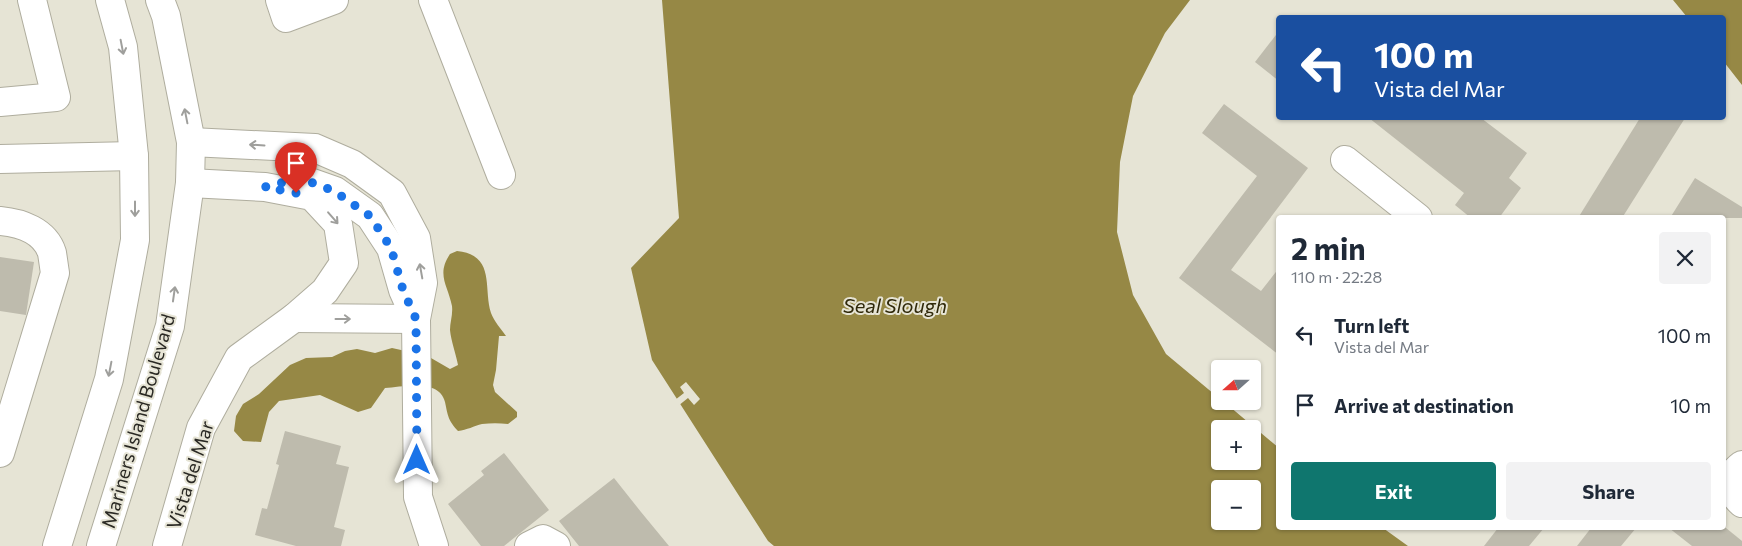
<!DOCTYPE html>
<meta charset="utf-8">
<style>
:root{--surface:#fff;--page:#f2f2f3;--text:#1f2937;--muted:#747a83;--accent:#0f766e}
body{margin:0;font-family:Commissioner,sans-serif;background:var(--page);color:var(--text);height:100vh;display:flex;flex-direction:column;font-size:19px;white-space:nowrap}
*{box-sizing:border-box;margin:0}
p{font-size:16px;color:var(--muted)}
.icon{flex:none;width:28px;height:28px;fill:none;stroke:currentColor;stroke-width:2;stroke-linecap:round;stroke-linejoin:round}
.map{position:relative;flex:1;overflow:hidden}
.side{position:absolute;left:1276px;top:215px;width:450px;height:315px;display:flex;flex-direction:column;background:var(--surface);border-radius:5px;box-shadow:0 1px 4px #0004}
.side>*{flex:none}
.top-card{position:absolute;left:1276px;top:15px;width:450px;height:105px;border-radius:5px;box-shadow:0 1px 4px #0004;background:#1a4fa0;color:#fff;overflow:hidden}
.needle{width:32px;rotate:249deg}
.buttons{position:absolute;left:1211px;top:360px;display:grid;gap:10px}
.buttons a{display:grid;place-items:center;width:50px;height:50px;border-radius:5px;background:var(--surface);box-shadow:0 1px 4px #0004;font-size:25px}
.pin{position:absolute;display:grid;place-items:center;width:42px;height:42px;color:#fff;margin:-51px -21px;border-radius:50% 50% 50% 0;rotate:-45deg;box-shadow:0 0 5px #0007}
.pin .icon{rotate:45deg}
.me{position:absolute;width:55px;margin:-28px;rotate:0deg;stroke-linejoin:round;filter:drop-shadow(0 0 4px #0008)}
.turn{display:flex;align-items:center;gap:18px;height:105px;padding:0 15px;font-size:22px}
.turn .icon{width:65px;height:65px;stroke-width:2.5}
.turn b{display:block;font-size:35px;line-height:42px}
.round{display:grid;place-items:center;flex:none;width:52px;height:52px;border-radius:5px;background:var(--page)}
.overview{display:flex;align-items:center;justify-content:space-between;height:85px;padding:0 15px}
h1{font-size:30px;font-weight:700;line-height:38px}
.primary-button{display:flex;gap:10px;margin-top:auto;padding:10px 15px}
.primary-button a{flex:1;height:58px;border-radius:5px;background:var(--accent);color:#fff;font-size:20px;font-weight:700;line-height:58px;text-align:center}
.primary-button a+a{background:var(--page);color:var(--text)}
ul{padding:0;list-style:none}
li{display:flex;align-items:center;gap:15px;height:70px;padding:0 15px}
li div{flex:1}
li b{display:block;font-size:19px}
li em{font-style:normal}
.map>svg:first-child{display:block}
.water{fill:#968845;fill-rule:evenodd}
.pier{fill:#e6e4d5}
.building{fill:#bebbad}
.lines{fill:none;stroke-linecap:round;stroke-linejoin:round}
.minor-casing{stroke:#afad9e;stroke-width:30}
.major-casing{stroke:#afad9e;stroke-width:30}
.minor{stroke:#fff;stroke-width:28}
.major{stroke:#fff;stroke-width:28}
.oneway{stroke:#9f9f9c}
.route{stroke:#1a73e8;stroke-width:9;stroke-dasharray:0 16.2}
.labels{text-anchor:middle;stroke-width:4;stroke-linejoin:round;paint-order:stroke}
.street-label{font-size:19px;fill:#2a2924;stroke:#e6e4d5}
.water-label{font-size:20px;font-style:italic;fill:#30290a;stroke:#e6e4d5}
</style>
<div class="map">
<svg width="1742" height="546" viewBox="0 0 1742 546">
<rect width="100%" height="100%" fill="#e6e4d5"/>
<g class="water">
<path d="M662 0H1190L1165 33 1133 96 1120 162 1117 232 1133 295 1166 354 1220 399V401H1223L1279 448V528H1383L1408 546H774L768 541 652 360 631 268 679 218ZM1220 429H1252V461H1220ZM1220 489H1252V521H1220Z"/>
<polygon points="1673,0 1742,0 1742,85 1724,62 1724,18 1687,17"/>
<path d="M457 251C496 255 483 288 491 313 494 321 501 329 506 336H499L496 370 493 385 495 392 517 412V417L508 424C499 423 491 423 482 424 474 426 467 430 458 431 448 420 448 416 445 402 439 378 403 387 385 388L371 408 358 412 320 395 279 401 269 412 261 442 243 441 234 431 236 416 243 404 259 394 290 365 306 358 332 357 345 351 357 349 375 353 392 348 410 352 431 358 450 369 458 365C456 354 451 341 450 330 450 322 453 315 452 306 448 285 436 275 450 254Z"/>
</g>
<polygon class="pier" points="686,382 700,399 694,405 688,398 678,406 675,400 684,393 680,387"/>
<g class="building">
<polygon points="1279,31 1279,81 1255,62"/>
<polygon points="1224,104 1308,168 1231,270 1261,291 1279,268 1279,355 1179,278 1257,176 1202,133"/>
<polygon points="1369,118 1481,118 1527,153 1509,178 1521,188 1499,218 1471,218 1455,205 1464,193"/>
<polygon points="1640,118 1685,118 1622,218 1578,218"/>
<polygon points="1695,178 1742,207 1742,218 1670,218"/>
<polygon points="0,257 34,262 26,315 0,311"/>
<polygon points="285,431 341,446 336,464 349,467 334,527 345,530 341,546 296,546 255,535 262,508 267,509 279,465 276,464"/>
<polygon points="504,453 549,510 504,546 481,546 448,504 484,475 481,471"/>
<polygon points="614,478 641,512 669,546 579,546 559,521"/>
<polygon points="1498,528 1544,528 1529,546 1484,546"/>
<polygon points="1591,528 1636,528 1621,546 1577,546"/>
<polygon points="1669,528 1726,528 1742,541 1742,546 1692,546"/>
</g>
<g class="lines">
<g class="minor-casing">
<g id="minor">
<polyline points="280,0 286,18 334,0"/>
<polyline points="433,0 501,175"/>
<polyline points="0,102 56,97 32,0"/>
<polyline points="191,142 315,148 352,164 392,193 416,238 423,283 416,319 418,497 434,546"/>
<polyline points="0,159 134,156"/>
<polyline points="1345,160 1418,218"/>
<polyline points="298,178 335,191 370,216 391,248 403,290 416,319"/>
<path d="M0 221C21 223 45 231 52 253 53 259 54 267 55 273L0 453"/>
<polyline points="294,318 416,319"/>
<path d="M1742 465C1726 477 1728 491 1742 503"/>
<polyline points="167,546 201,428 239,358 294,318 325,291 344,263 338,224 312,196 265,187 190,183"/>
<polyline points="529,546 543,539 556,546"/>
</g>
</g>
<g class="major-casing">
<g id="major">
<polyline points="57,546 109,379 135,240 134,156 123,47 110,0"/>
<polyline points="101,546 170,326 190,183 191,142 166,16 160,0"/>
</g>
</g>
<use href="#minor" class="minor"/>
<use href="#major" class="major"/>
</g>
<defs><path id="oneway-shaft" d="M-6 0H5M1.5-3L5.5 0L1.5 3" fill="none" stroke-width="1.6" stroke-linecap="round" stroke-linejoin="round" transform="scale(1.25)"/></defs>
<g class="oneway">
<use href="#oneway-shaft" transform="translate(122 47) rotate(79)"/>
<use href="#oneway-shaft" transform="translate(186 116) rotate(-101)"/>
<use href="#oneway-shaft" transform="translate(257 145) rotate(-177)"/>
<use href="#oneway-shaft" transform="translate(135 209) rotate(90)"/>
<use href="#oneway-shaft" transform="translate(333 218) rotate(49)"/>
<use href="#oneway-shaft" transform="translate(421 271) rotate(-100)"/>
<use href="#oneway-shaft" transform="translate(174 294) rotate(-82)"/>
<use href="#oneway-shaft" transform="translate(343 319)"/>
<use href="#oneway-shaft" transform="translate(110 369) rotate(101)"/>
</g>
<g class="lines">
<polyline class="route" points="296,193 265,187 300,178 334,191 370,216 391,248 403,290 416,319 417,460"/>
</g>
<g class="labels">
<g class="street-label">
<text transform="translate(138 421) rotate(-74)" y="7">Mariners Island Boulevard</text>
<text transform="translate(190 475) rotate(-72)" y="7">Vista del Mar</text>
</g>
<g class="water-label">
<text x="895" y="313">Seal Slough</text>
</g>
</g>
</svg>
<div class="buttons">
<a><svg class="needle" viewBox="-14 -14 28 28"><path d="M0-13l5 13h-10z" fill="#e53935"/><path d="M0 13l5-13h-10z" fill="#747a83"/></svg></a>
<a>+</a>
<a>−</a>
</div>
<div class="pin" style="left:296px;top:193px;background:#d93025"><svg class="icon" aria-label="arrive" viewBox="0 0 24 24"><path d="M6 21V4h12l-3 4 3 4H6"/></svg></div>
<svg class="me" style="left:417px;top:460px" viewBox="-20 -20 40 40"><path d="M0-17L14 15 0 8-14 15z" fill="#1a73e8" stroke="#fff" stroke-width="4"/></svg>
<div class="top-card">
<div class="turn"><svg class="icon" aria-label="left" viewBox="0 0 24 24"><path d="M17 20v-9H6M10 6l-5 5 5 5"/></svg><div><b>100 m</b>Vista del Mar</div></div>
</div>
<section class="side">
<div class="overview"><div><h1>2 min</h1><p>110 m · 22:28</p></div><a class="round"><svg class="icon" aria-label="close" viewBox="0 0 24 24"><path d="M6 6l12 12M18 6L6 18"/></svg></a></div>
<ul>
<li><svg class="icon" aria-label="left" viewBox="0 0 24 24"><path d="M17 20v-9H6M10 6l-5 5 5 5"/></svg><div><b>Turn left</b><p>Vista del Mar</p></div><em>100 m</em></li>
<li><svg class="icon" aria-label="arrive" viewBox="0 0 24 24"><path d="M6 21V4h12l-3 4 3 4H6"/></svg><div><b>Arrive at destination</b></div><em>10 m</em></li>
</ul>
<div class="primary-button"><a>Exit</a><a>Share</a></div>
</section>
</div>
